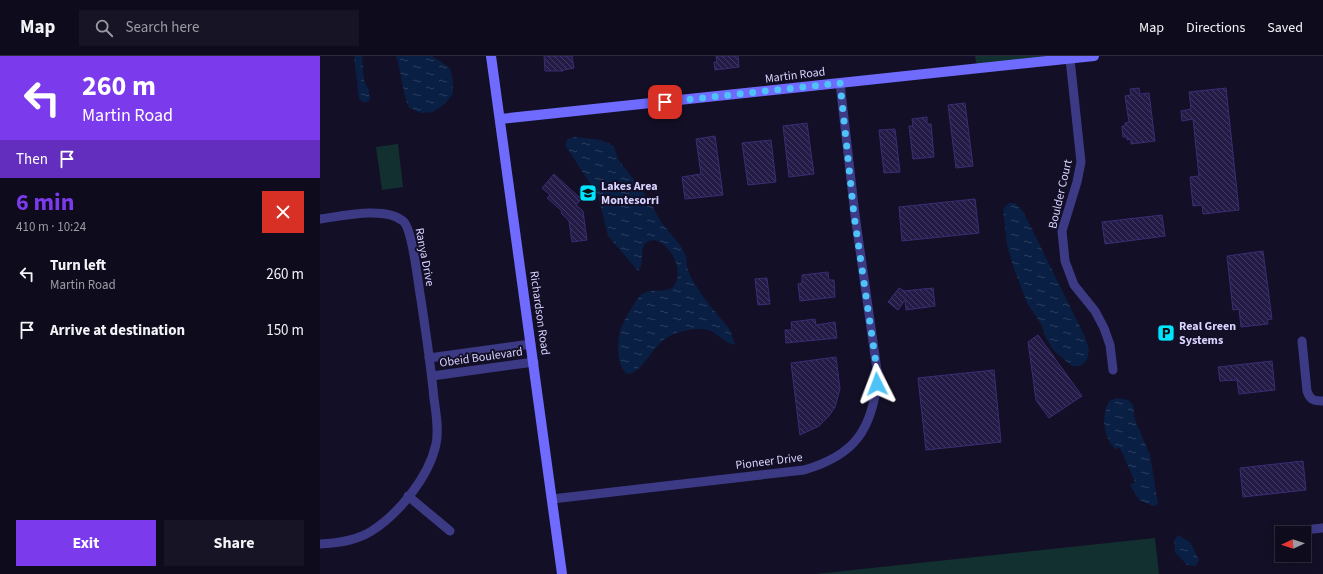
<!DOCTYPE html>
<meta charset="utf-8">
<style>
:root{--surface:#0e0b1c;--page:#171425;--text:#f1f3f6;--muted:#9b9ba3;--line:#2e2b3b;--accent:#7c3aed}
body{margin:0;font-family:"Source Sans 3",sans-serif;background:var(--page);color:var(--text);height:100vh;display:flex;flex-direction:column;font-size:15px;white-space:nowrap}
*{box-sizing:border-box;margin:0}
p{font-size:13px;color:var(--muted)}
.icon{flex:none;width:22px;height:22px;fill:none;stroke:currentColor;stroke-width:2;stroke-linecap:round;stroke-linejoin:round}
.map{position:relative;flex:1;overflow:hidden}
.side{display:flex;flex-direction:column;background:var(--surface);width:320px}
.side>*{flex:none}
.top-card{background:#7c3aed;color:#fff;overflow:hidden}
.needle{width:26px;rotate:266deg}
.buttons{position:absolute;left:955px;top:470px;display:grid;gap:8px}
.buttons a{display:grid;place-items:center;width:36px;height:36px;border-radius:0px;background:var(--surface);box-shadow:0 2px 10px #0003,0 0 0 1px var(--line);font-size:20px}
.pin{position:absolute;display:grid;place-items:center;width:34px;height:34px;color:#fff;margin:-17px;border-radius:8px;box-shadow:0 2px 6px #0006}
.me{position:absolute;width:44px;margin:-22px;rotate:357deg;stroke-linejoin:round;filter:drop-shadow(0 0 3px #0008)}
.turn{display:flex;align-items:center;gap:14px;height:84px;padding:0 16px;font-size:18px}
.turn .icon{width:52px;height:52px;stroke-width:2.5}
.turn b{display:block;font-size:28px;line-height:34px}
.then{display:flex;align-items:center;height:38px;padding:0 16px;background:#0003;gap:8px;font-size:15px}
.round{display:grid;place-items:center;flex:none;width:42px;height:42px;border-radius:0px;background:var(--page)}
.overview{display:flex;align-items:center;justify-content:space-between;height:68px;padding:0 16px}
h1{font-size:24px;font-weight:700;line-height:30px;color:var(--accent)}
.cta{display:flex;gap:8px;margin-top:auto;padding:8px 16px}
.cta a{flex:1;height:46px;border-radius:0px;background:var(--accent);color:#fff;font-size:16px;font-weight:700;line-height:46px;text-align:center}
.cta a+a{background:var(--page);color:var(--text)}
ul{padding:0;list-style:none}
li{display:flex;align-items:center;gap:12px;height:56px;padding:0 16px}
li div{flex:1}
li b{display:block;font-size:15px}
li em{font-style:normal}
header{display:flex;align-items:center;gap:24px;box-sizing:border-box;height:56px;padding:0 20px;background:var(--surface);border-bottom:1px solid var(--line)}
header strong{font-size:19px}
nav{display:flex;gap:22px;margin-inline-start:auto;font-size:14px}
.search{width:280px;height:36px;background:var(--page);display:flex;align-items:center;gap:10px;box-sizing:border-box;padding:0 14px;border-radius:0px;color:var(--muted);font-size:15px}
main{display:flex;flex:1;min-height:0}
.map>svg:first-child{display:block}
.garden{fill:#12302f}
.water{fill:url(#water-ripples)}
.building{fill:url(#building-back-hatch);stroke:#3b2d73}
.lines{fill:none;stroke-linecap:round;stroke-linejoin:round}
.street{stroke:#3d3a85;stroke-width:9}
.secondary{stroke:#6f6bff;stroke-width:10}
.route{stroke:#4fc3f7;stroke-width:7;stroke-dasharray:0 12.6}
.labels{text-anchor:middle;stroke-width:4;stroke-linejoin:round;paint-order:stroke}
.street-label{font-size:12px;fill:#d9d4ff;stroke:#130f26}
.poi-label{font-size:12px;font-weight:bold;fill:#d9d4ff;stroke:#130f26;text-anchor:start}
</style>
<header>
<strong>Map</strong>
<div class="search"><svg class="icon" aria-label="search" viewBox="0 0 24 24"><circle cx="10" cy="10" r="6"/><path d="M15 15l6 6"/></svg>Search here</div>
<nav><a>Map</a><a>Directions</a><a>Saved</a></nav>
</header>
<main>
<section class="side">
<div class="top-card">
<div class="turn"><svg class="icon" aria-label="left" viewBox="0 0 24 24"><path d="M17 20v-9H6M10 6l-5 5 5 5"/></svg><div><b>260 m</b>Martin Road</div></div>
<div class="then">Then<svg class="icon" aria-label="arrive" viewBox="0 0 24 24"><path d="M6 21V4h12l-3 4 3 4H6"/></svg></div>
</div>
<div class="overview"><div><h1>6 min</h1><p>410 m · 10:24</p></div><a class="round" style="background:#d93025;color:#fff"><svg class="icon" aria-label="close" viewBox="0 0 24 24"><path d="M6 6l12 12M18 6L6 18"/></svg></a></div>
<ul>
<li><svg class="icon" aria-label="left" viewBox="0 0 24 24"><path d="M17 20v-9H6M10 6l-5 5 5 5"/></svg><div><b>Turn left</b><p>Martin Road</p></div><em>260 m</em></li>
<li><svg class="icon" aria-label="arrive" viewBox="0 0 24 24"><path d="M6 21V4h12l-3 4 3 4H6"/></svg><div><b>Arrive at destination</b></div><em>150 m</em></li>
</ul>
<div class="cta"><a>Exit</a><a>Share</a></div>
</section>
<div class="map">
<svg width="1003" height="518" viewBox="0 0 1003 518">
<defs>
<pattern id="water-ripples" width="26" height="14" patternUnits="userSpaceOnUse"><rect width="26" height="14" fill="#0a1f44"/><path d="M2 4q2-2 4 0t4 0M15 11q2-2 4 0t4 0" fill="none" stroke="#2d3f60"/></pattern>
<pattern id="building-back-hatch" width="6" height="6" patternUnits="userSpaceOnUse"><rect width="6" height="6" fill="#241b47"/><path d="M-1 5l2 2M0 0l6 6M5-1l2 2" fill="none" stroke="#433b63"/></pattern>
</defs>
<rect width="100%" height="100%" fill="#130f26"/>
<g class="garden">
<polygon points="655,0 744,0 657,10"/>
<polygon points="78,88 83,131 62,134 56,91"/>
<polygon points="835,482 839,518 495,518"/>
</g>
<g class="water">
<polygon points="34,0 42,0 44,24 49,35 50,44 44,47 39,43"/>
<path d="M76 0H112L130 12 133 25V37L126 47 113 56 101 57 89 52C82 35 82 18 76 0Z"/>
<path d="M255 81 281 84 294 90 298 103 330 145 341 166 360 189 366 200 367 211 371 222 384 242 410 274 415 288C408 290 398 278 391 275 378 271 366 274 354 278 332 286 325 316 308 318 302 315 301 309 299 303 296 283 300 270 311 253 314 248 317 242 322 238 331 232 343 237 352 232 369 215 345 179 329 185 317 190 326 208 318 215L288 180 278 140 245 89 248 83Z"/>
<polygon points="689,147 695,147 703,155 765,281 769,294 767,304 760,310 752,310 734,295 726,282 721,268 707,247 693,210 687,189 683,153"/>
<path d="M797 342 808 344 813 349 815 364 830 399 838 448 833 450 819 444 810 429 815 426 800 392 795 393C783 380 781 361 789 345Z"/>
<polygon points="858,479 870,486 879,504 876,510 867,509 855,496 854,485"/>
</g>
<g class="building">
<polygon points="224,0 252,0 254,12 243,14 243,15 225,15"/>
<polygon points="396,0 418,0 419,11 395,14 394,6 397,6"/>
<polygon points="819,32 820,38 829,37 835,85 811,88 811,83 807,84 807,81 803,81 802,70 805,70 805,67 809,66 805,40 811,39 810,33"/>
<polygon points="906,32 919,154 883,158 882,149 873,150 870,121 879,120 873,63 862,65 861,55 871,53 869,36"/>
<polygon points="645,47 653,110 636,112 628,49"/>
<polygon points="607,61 607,68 611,68 614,101 593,103 589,70 593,70 592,63"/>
<polygon points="487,67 494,118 469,121 463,70"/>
<polygon points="575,73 580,116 564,117 559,74"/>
<polygon points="395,80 403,139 365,143 362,121 381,118 376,83"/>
<polygon points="451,84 456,126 428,129 422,87"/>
<polygon points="234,118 261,143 256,149 263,155 267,184 252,186 249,165 241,157 242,155 227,142 230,139 222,132"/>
<polygon points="655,143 659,177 582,185 579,151"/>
<polygon points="842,159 845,180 785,188 782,166"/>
<polygon points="943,195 952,263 947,264 948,268 921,271 919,253 913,254 907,200"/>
<polygon points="508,216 509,224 514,224 515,241 480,245 478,228 482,227 482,219"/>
<polygon points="447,222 450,248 438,249 435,223"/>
<polygon points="579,232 584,235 613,232 615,250 586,254 585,244 578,254 568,246"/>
<polygon points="495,263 496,269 515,266 517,282 466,287 465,274 472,274 471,266"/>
<polygon points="718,279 762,340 729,362 716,344 708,286"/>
<polygon points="516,301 520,333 515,351 509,360 499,370 480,379 471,307"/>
<polygon points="952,305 955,334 919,338 917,324 900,325 898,311"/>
<polygon points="674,314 681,386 606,394 598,322"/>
<polygon points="983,405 986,434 923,441 920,412"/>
</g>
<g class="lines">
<g class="street">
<polyline points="750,3 761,106 757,126 742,175 745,205 754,229 775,255 784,272 790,289 793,314"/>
<path d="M0 163C22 160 65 150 83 165 93 173 98 229 101 244 106 277 111 310 114 343 116 357 119 374 116 388 109 421 78 459 50 476 35 485 17 487 0 488"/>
<path d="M982 285 987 335C990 344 994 345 1003 345"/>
<polyline points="109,302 211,288"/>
<polyline points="112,320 214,306"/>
<polyline points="88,440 130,475"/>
<path d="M232 443 484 414C536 399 552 373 558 321L535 159 520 27"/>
<polyline points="965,476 1003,472"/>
</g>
<g class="secondary">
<polyline points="171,0 242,518"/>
<polyline points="180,63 774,0"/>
</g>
</g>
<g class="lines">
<polyline class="route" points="345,46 520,27 534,159 558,321 557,328"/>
</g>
<defs>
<g id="school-square" transform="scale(0.9)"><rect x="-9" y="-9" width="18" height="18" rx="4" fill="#00e5ff" stroke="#130f26"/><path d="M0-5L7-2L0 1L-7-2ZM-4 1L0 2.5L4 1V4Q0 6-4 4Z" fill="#111"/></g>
<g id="parking-square" transform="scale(0.9)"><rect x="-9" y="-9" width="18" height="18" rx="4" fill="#00e5ff" stroke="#130f26"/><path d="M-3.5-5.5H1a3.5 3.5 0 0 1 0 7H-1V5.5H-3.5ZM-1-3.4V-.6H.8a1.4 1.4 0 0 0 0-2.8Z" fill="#111"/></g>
</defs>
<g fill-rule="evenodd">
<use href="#school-square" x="268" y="137"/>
<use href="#parking-square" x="846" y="277"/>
</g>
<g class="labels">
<g class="street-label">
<text transform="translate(475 19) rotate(-7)" y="4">Martin Road</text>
<text transform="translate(740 138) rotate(-77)" y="4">Boulder Court</text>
<text transform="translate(105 201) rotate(79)" y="4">Ranya Drive</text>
<text transform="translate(220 257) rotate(82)" y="4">Richardson Road</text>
<text transform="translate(161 301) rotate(-8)" y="4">Obeid Boulevard</text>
<text transform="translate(449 405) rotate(-7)" y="4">Pioneer Drive</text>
</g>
<g class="poi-label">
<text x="281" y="134">Lakes Area<tspan x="281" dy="14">Montesorri</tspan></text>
<text x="859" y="274">Real Green<tspan x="859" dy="14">Systems</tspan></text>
</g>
</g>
</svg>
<div class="buttons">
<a><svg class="needle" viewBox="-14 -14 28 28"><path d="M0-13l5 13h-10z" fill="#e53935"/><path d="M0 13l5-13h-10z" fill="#9b9ba3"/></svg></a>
</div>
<div class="pin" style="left:345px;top:46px;background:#d93025"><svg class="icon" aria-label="arrive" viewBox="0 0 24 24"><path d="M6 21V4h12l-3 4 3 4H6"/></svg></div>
<svg class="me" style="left:557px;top:328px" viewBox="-20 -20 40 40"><path d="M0-17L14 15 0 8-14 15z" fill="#4fc3f7" stroke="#fff" stroke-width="4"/></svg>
</div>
</main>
